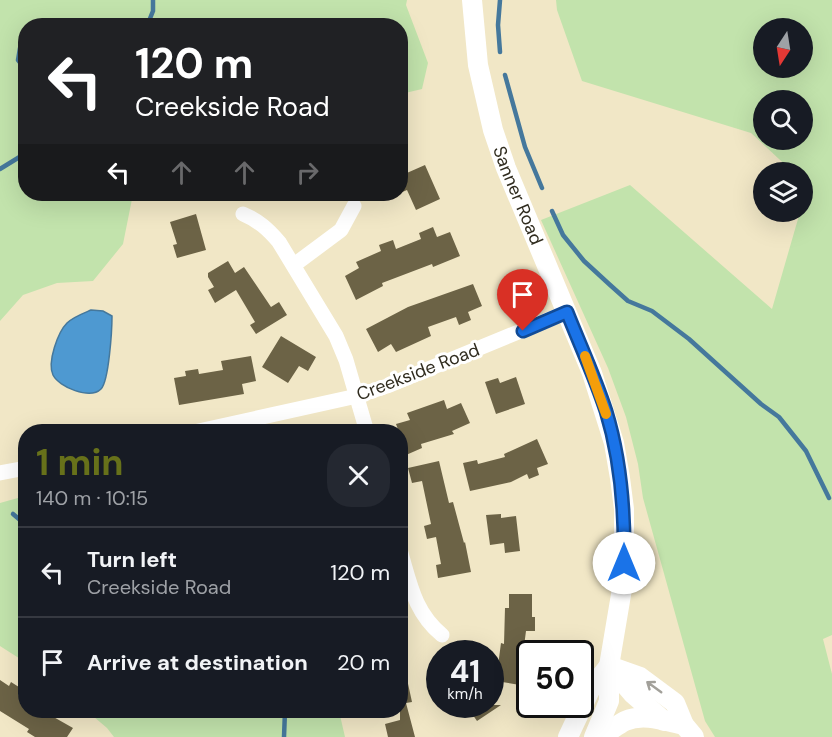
<!DOCTYPE html>
<meta charset="utf-8">
<style>
:root{--surface:#171b24;--page:#242831;--text:#f1f3f6;--muted:#9ea1a6;--line:#363941;--accent:#67711a}
body{margin:0;font-family:"DM Sans",sans-serif;background:var(--page);color:var(--text);height:100vh;display:flex;flex-direction:column;font-size:22px;white-space:nowrap}
*{box-sizing:border-box;margin:0}
p{font-size:20px;color:var(--muted)}
.icon{flex:none;width:33px;height:33px;fill:none;stroke:currentColor;stroke-width:2;stroke-linecap:round;stroke-linejoin:round}
.map{position:relative;flex:1;overflow:hidden}
.side{position:absolute;left:18px;top:424px;width:390px;height:294px;display:flex;flex-direction:column;background:var(--surface);border-radius:24px;box-shadow:0 6px 24px #0002}
.side>*{flex:none}
.banner{position:absolute;left:18px;top:18px;width:390px;height:183px;border-radius:24px;box-shadow:0 6px 24px #0002;background:#202124;color:#fff;overflow:hidden}
.needle{width:39px;rotate:192deg}
.fabs{position:absolute;left:753px;top:18px;display:grid;gap:12px}
.fabs a{display:grid;place-items:center;width:60px;height:60px;border-radius:50%;background:var(--surface);box-shadow:0 6px 24px #0002;font-size:30px}
.speed{position:absolute;left:426px;top:640px;display:flex;gap:12px;font-size:30px;font-weight:700;text-align:center}
.speed>*{display:grid;place-content:center;width:78px;height:78px;border-radius:50%;background:var(--surface);box-shadow:0 6px 24px #0002;line-height:1}
.speed small{font-size:15px;font-weight:400}
.speed .limit{border:3px solid #111;border-radius:9px;background:#fff;color:#111}
.pin{position:absolute;display:grid;place-items:center;width:51px;height:51px;color:#fff;margin:-62px -26px;border-radius:50% 50% 50% 0;rotate:-45deg;box-shadow:0 0 6px #0007}
.pin .icon{rotate:45deg}
.me{position:absolute;width:66px;margin:-33px;rotate:0deg;stroke-linejoin:round;filter:drop-shadow(0 0 4px #0008)}
.turn{display:flex;align-items:center;gap:21px;height:126px;padding:0 18px;font-size:27px}
.turn .icon{width:78px;height:78px;stroke-width:2.5}
.turn b{display:block;font-size:42px;line-height:51px}
.lanes{display:flex;align-items:center;height:57px;padding:0 18px;background:#0003;justify-content:center;gap:30px;direction:ltr}
.lanes .off{opacity:.35}
.round{display:grid;place-items:center;flex:none;width:63px;height:63px;border-radius:24px;background:var(--page)}
.head{display:flex;align-items:center;justify-content:space-between;height:102px;padding:0 18px}
h1{font-size:36px;font-weight:700;line-height:45px;color:var(--accent)}
ul{padding:0;list-style:none}
li{display:flex;align-items:center;gap:18px;height:90px;padding:0 18px;border-top:2px solid var(--line)}
li div{flex:1}
li b{display:block;font-size:22px}
li em{font-style:normal}
.map>svg:first-child{display:block}
.green{fill:#c2e3ac;fill-rule:evenodd}
.water{fill:#4e99d1;stroke:#45789c;stroke-width:1.5}
.lines{fill:none;stroke-linecap:round;stroke-linejoin:round}
.stream{stroke:#45789c;stroke-width:4.5}
.building{fill:#6c6346}
.minor{stroke:#fff;stroke-width:15}
.major{stroke:#fff;stroke-width:20}
.oneway{stroke:#a2a09a}
.route-casing{stroke:#114b97;stroke-width:15}
.route{stroke:#1a73e8;stroke-width:10}
.slow{stroke:#f59e0b;stroke-width:10}
.labels{text-anchor:middle;stroke-width:6;stroke-linejoin:round;paint-order:stroke}
.street-label{font-size:18px;fill:#302c1f;stroke:#fff}
</style>
<div class="map">
<svg width="832" height="737" viewBox="0 0 832 737">
<rect width="100%" height="100%" fill="#f1e7c6"/>
<g class="green">
<polygon points="0,0 407,0 406,5 428,63 422,89 401,94 400,26 26,26 26,194 133,194 123,244 93,281 57,283 23,295 0,321"/>
<path d="M556 0H832V635L823 639 832 674V737H715L705 721 643 498 638 464 626 417 608 368 541 220 630 185 772 309 800 212H802L807 187 803 182 802 172H793L751 133 582 81 557 10ZM764 28H802V68H764ZM764 100H802V140H764Z"/>
<polygon points="25,496 26,496 25,662 0,646 0,503"/>
<polygon points="87,711 339,711 345,737 114,737 107,728"/>
</g>
<path class="water" d="M91 310 103 311 112 316C112 329 109 381 101 389 90 400 59 387 53 375 47 362 58 332 67 323 73 317 84 313 91 310Z"/>
<g class="lines">
<g class="stream">
<polyline points="500,0 498,25 500,52"/>
<polyline points="147,26 153,11 153,0"/>
<polyline points="26,40 20,48 18,60 26,70"/>
<polyline points="505,75 525,147 542,188"/>
<polyline points="0,169 26,153"/>
<polyline points="552,211 563,235 584,261 609,284 628,301 652,311 689,339 761,404 779,417 806,451 829,498"/>
<polyline points="13,514 26,525"/>
<polyline points="284,737 285,711"/>
</g>
</g>
<g class="building">
<polygon points="425,165 440,199 416,210 407,190 400,193 400,176"/>
<polygon points="196,214 206,250 177,258 173,245 177,244 170,222"/>
<polygon points="433,227 437,237 450,232 460,256 433,267 432,264 382,283 383,286 356,300 345,276 359,268 356,262 381,251 379,245 393,240 396,249 421,239 419,233"/>
<polygon points="228,261 235,273 244,267 271,307 279,302 287,315 256,334 250,325 255,322 236,290 215,303 208,290 214,287 208,277 208,273"/>
<polygon points="473,284 482,306 468,312 471,320 459,325 456,317 428,327 431,336 396,352 391,344 378,352 366,329 408,307"/>
<polygon points="281,336 316,357 308,371 299,366 288,383 262,367"/>
<polygon points="251,356 256,381 242,384 244,394 179,405 174,378 186,376 185,371 198,369 199,374 223,370 221,361"/>
<polygon points="516,377 525,404 496,414 485,382 498,378 500,383"/>
<polygon points="444,400 447,409 461,403 470,423 452,431 454,434 421,444 422,448 406,455 400,432 399,432 396,424 410,420 407,413"/>
<polygon points="537,439 548,464 537,468 539,475 529,479 527,474 511,482 470,491 463,463 477,460 478,464 505,457 504,454"/>
<polygon points="439,461 449,503 453,502 464,543 465,542 471,572 438,578 436,565 441,564 436,537 427,539 424,526 431,524 422,481 412,483 408,468"/>
<polygon points="501,514 501,518 516,516 520,551 505,553 504,543 490,545 486,515"/>
<polygon points="509,594 532,594 532,617 535,617 535,631 526,631 523,654 530,655 528,682 521,681 520,685 496,681 501,643 504,644 505,608 509,608"/>
<polygon points="400,670 405,670 412,702 406,703 415,737 388,737 385,724 400,720"/>
<polygon points="0,680 9,686 11,682 22,689 18,695 26,700 26,711 43,711 73,728 67,737 35,737 27,732 29,729 0,711"/>
<polygon points="466,705 501,705 477,721"/>
</g>
<g class="lines">
<g class="minor">
<path d="M243 214C259 221 268 229 279 242L336 336 346 360 367 432"/>
<polyline points="294,265 341,230 354,206"/>
<polyline points="194,432 357,396 387,386 567,312"/>
<polyline points="0,473 26,468"/>
<path d="M400 550C410 583 414 612 442 635"/>
</g>
<g class="major">
<path id="s1" d="M472 0 478 65 493 130 506 168 592 373 614 443 620 478 624 509V577L609 666V701L594 737"/>
<polyline points="609,666 640,677 675,703 684,725 694,737"/>
<polyline points="609,666 633,694 664,721"/>
<polyline points="568,737 590,690 609,666"/>
<path d="M600 737C609 732 617 725 625 721 644 713 665 721 684 725"/>
</g>
</g>
<defs><path id="oneway-shaft" d="M-6 0H5M1.5-3L5.5 0L1.5 3" fill="none" stroke-width="1.6" stroke-linecap="round" stroke-linejoin="round" transform="scale(1.5)"/></defs>
<use class="oneway" href="#oneway-shaft" transform="translate(654 687) rotate(-144)"/>
<g class="lines">
<g class="route-casing">
<path id="route" d="M523 331 567 312C580 345 595 377 606 411 621 460 625 512 624 563"/>
</g>
<use href="#route" class="route"/>
<polyline class="slow" points="585,356 606,414"/>
</g>
<g class="labels">
<g class="street-label">
<text dy="6" stroke="none"><textPath href="#s1" startOffset="202">Sanner Road</textPath></text>
<text transform="translate(418 372) rotate(-21)" y="6">Creekside Road</text>
</g>
</g>
</svg>
<div class="fabs">
<a><svg class="needle" viewBox="-14 -14 28 28"><path d="M0-13l5 13h-10z" fill="#e53935"/><path d="M0 13l5-13h-10z" fill="#9ea1a6"/></svg></a>
<a><svg class="icon" aria-label="search" viewBox="0 0 24 24"><circle cx="10" cy="10" r="6"/><path d="M15 15l6 6"/></svg></a>
<a><svg class="icon" aria-label="layers" viewBox="0 0 24 24"><path d="M12 4l9 5-9 5-9-5zM3 14l9 5 9-5"/></svg></a>
</div>
<div class="speed"><div>41<small>km/h</small></div><div class="limit">50</div></div>
<div class="pin" style="left:523px;top:331px;background:#d93025"><svg class="icon" aria-label="arrive" viewBox="0 0 24 24"><path d="M6 21V4h12l-3 4 3 4H6"/></svg></div>
<svg class="me" style="left:624px;top:563px" viewBox="-20 -20 40 40"><circle r="19" fill="#fff"/><path d="M0-13L10 11 0 6-10 11z" fill="#1a73e8"/></svg>
<div class="banner">
<div class="turn"><svg class="icon" aria-label="left" viewBox="0 0 24 24"><path d="M17 20v-9H6M10 6l-5 5 5 5"/></svg><div><b>120 m</b>Creekside Road</div></div>
<div class="lanes"><svg class="icon" aria-label="left" viewBox="0 0 24 24"><path d="M17 20v-9H6M10 6l-5 5 5 5"/></svg><svg class="icon off" aria-label="ahead" viewBox="0 0 24 24"><path d="M12 20V5M6 11l6-6 6 6"/></svg><svg class="icon off" aria-label="ahead" viewBox="0 0 24 24"><path d="M12 20V5M6 11l6-6 6 6"/></svg><svg class="icon off" aria-label="right" viewBox="0 0 24 24"><path d="M7 20v-9h11M14 6l5 5-5 5"/></svg></div>
</div>
<section class="side">
<div class="head"><div><h1>1 min</h1><p>140 m · 10:15</p></div><a class="round"><svg class="icon" aria-label="close" viewBox="0 0 24 24"><path d="M6 6l12 12M18 6L6 18"/></svg></a></div>
<ul>
<li><svg class="icon" aria-label="left" viewBox="0 0 24 24"><path d="M17 20v-9H6M10 6l-5 5 5 5"/></svg><div><b>Turn left</b><p>Creekside Road</p></div><em>120 m</em></li>
<li><svg class="icon" aria-label="arrive" viewBox="0 0 24 24"><path d="M6 21V4h12l-3 4 3 4H6"/></svg><div><b>Arrive at destination</b></div><em>20 m</em></li>
</ul>
</section>
</div>
